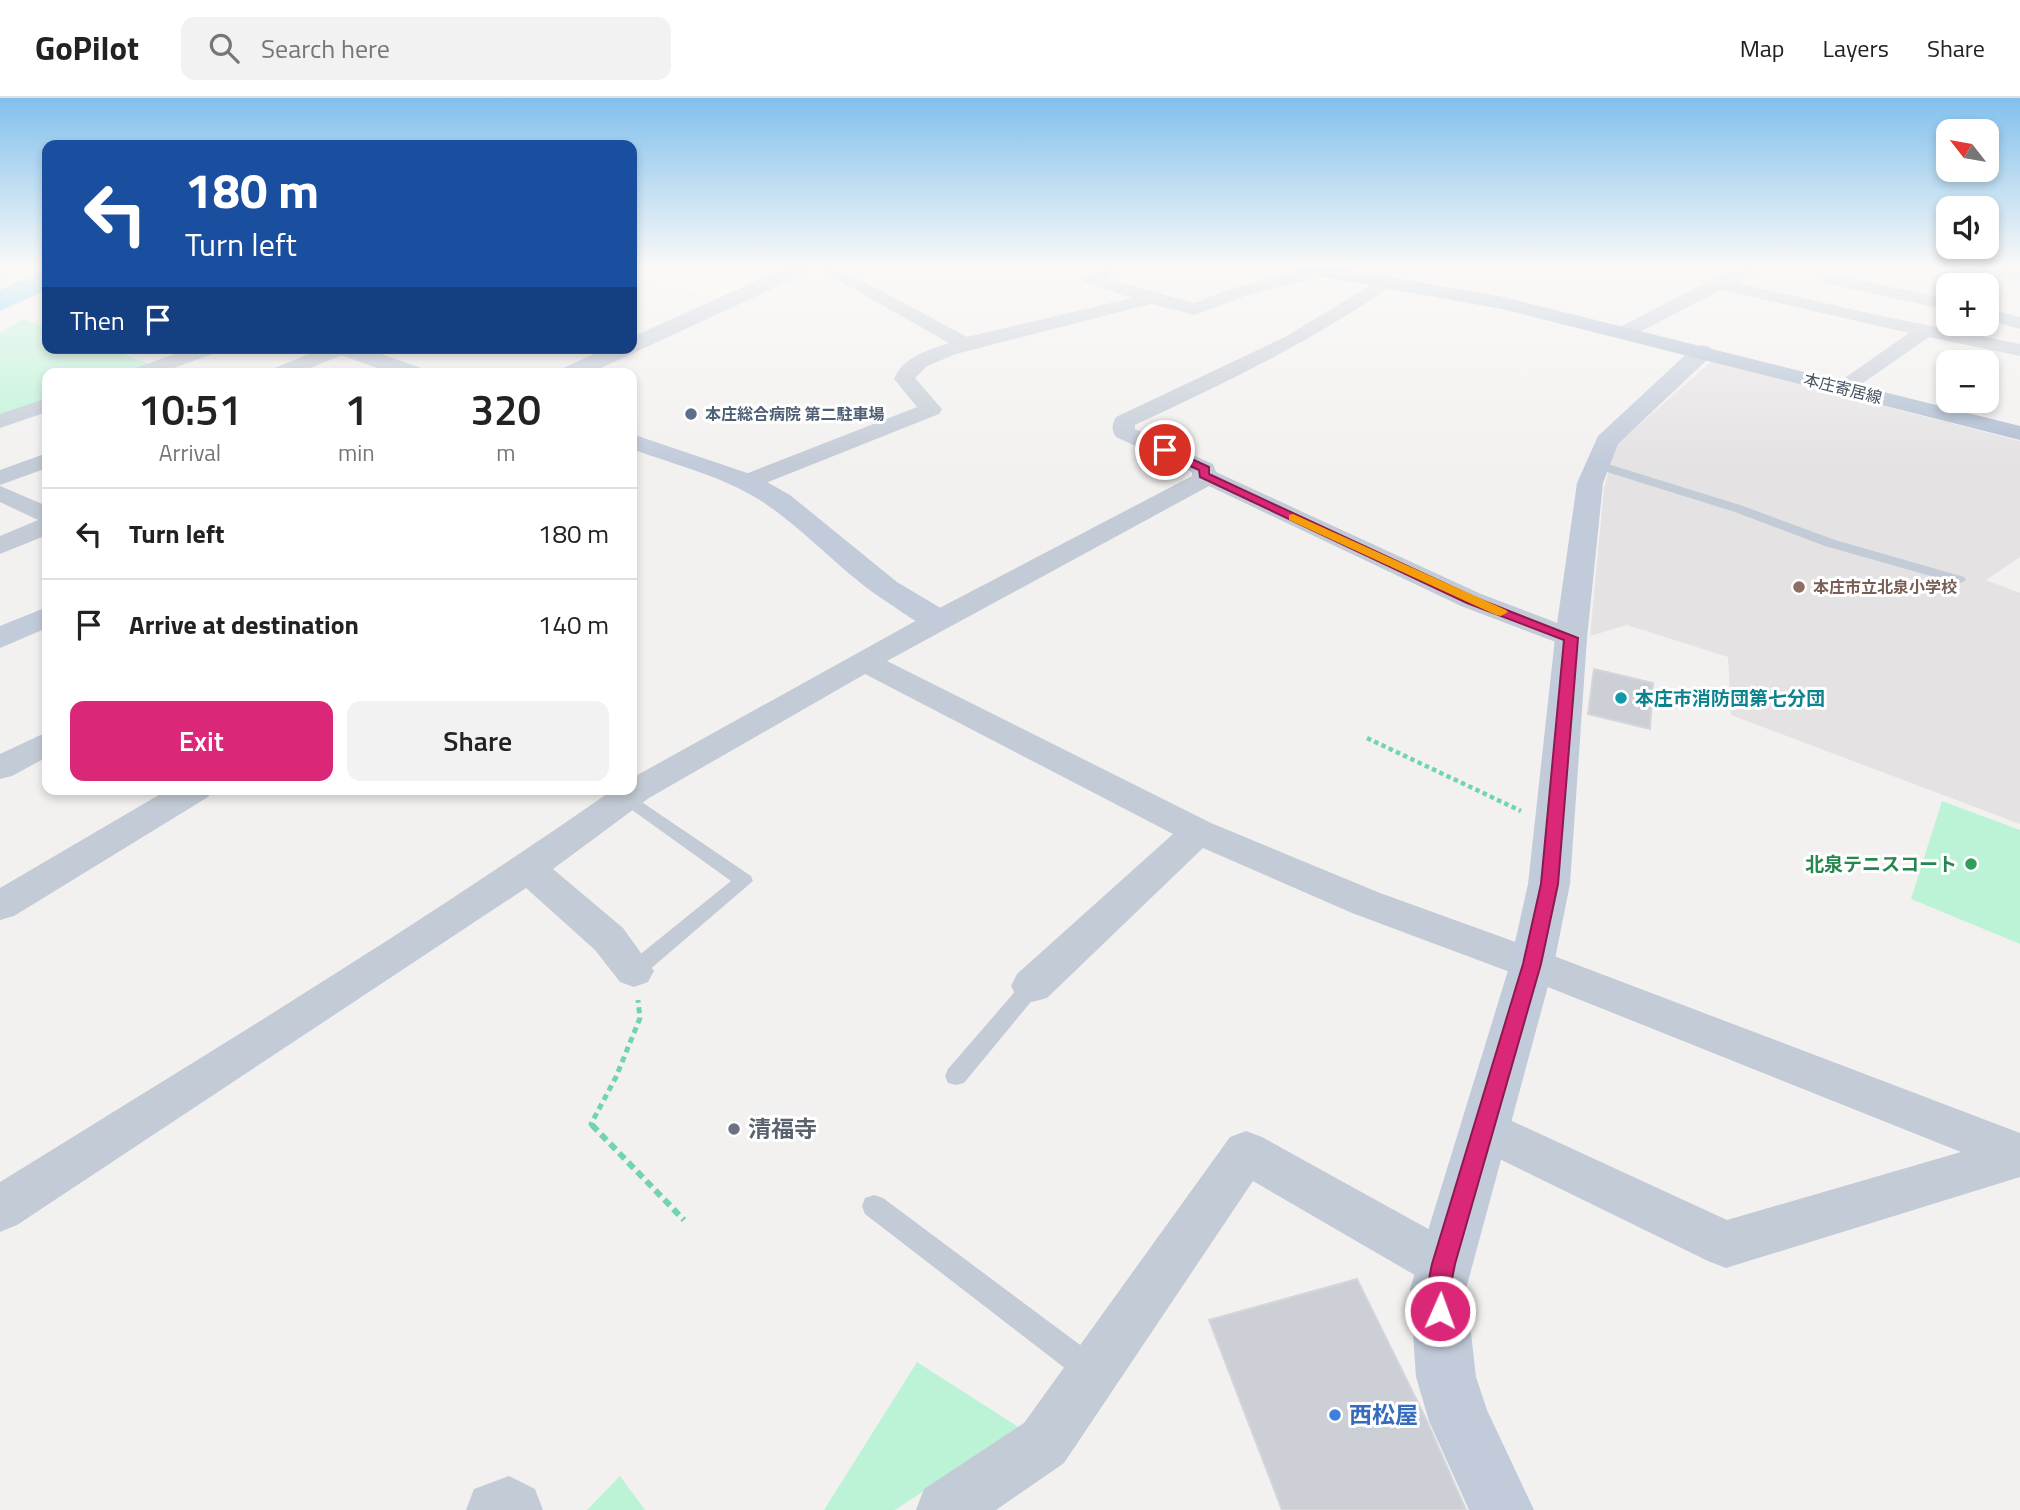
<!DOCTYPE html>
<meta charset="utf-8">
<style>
:root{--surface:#fff;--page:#f2f2f2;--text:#222;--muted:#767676;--line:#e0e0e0;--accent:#db2777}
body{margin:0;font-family:"Titillium Web","Noto Sans JP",sans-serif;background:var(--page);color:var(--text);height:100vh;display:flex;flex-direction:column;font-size:26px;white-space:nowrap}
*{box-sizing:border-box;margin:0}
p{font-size:23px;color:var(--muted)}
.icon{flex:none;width:38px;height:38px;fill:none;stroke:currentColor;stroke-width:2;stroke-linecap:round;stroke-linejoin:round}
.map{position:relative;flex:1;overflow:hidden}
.drawer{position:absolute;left:42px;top:270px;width:595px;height:427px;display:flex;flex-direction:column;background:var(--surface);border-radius:14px;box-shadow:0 4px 10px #0003}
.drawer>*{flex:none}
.guide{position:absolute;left:42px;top:42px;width:595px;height:214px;border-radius:14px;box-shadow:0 4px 10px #0003;background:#1a4fa0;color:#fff;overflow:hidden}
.needle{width:46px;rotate:301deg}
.controls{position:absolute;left:1936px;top:21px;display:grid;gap:14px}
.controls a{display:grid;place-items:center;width:63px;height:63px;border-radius:14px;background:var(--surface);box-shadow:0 4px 10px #0003;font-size:35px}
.pin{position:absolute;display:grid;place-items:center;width:60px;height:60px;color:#fff;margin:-30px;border:4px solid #fff;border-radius:50%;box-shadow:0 2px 7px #0007}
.me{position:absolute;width:77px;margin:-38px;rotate:2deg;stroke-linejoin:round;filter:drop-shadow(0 0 5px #0008)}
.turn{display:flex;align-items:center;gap:24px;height:147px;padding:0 28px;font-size:32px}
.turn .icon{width:91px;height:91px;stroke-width:2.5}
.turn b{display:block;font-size:49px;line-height:60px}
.then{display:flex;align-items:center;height:66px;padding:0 28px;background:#0003;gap:14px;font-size:26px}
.eta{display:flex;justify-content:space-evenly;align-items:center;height:119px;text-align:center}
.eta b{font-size:42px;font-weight:600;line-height:49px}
.button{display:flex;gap:14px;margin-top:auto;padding:14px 28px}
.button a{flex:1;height:80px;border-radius:14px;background:var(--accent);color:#fff;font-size:28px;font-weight:600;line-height:80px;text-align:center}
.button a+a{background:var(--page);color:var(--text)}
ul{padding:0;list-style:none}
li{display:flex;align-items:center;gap:21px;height:91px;padding:0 28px;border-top:2px solid var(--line)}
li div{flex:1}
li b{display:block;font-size:26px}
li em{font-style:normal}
header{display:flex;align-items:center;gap:42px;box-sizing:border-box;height:98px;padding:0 35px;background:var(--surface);border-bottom:2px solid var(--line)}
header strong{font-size:33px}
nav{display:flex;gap:38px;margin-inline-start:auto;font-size:24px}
.search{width:490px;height:63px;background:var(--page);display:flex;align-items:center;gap:18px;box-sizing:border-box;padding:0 24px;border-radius:14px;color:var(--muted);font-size:26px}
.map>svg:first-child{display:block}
.commercial{fill:#fdfaea}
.education{fill:#e4e2e2}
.green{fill:#bcf3d7}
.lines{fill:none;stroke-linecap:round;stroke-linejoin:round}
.river{fill:#86d2f3;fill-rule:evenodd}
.building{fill:#cccfd6;stroke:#d4d6dc;stroke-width:2}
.path-far3{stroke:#71d4ad;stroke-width:2.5;stroke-dasharray:2.5 2;stroke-linecap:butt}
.path-far2{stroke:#71d4ad;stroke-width:4.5;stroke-dasharray:4.5 3.5;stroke-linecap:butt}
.path-far1{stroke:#71d4ad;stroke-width:5;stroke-dasharray:6 4.5;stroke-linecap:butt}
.path{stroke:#71d4ad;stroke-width:6;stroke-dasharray:8 5;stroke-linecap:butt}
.lane{fill:#c3cbd6;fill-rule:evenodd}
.street{fill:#c3cbd6;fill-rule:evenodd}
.secondary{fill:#c2cbda;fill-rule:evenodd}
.primary{fill:#aebdd1;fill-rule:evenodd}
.route{fill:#db2777;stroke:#8e194d;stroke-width:2}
.slow{fill:#f59e0b}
.service-dot{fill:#5c6f8a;stroke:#fff;stroke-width:2.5}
.education-dot{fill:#8d6e63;stroke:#fff;stroke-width:2.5}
.culture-dot{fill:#0f9aa8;stroke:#fff;stroke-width:2.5}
.leisure-dot{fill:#2e9e5b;stroke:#fff;stroke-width:2.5}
.worship-dot{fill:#6b7280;stroke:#fff;stroke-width:2.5}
.shop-dot{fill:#3f7fe0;stroke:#fff;stroke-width:2.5}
.labels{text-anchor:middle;stroke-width:6;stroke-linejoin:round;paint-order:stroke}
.far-street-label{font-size:16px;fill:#475160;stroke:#fff}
.far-service-label{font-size:16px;font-weight:bold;fill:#4e5e75;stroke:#fff;text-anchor:start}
.far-education-label{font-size:16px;font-weight:bold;fill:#785e54;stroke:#fff;text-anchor:start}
.culture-label{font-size:19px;font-weight:bold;fill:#0d838f;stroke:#fff;text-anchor:start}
.leisure-label{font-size:19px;font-weight:bold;fill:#27864d;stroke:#fff;text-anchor:end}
.near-worship-label{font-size:23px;font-weight:bold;fill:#5b616d;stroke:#fff;text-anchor:start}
.near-shop-label{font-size:23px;font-weight:bold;fill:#366cbe;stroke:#fff;text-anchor:start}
</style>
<header>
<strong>GoPilot</strong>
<div class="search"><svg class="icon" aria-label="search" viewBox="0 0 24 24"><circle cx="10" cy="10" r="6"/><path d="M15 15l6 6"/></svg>Search here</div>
<nav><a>Map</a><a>Layers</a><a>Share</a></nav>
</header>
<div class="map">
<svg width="2020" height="1412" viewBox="0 0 2020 1412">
<rect width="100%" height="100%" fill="#f3f1f0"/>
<polygon class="commercial" points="632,168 794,168 723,201 632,178"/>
<polygon class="education" points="1711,264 2020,343 2020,459 1986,482 2020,495 2020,726 1731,617 1728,559 1627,527 1590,538 1604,390 1616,347"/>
<g class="green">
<polygon points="23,221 47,230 47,250 106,250 150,266 124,275 47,275 47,301 0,318 0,235"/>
<polygon points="1942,703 2020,732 2020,846 1911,801"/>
<polygon points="917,1264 1020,1330 895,1412 824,1412"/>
<polygon points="620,1378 645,1412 587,1412"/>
</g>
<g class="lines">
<polygon class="river" points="47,171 47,192 0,213 0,192"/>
</g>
<g class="building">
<polygon points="1594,571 1653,585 1650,631 1588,616"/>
<polygon points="1357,1181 1426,1321 1466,1412 1282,1412 1209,1222"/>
</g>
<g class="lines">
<polyline class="path-far3" points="0,178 19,168"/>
<polyline class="path-far2" points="1367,640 1521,713"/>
<polyline class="path-far1" points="594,1029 591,1026 616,979 640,920 638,902"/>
<polyline class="path" points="592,1027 684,1122"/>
<g class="lane">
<polygon points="1598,363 1743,408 1835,442 1964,479 1966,482 1959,486 1825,448 1735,414 1594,370 1594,364"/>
<polygon points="627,694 751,778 753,783 641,879 634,881 627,879 624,873 627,867 731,783 621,704 618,700"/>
<polygon points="1032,880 1039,882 1042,888 1039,894 964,985 956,987 948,985 945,978 948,971 1025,882"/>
<polygon points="874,1097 883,1100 1099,1261 1102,1271 1099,1281 1089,1284 1079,1281 865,1116 862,1108 865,1100"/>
</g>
<g class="street">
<path d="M813 168H835L967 239 1132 200 1084 184 1081 180 1104 168H1128L1106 180 1194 205 1230 191 1318 168H1329L1332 172 1329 176 1242 199 1195 217 1151 206 956 256 927 268 915 280 942 311 939 316 756 389 747 391 738 389 735 384 738 379 917 309 894 281C903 259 928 252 949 245Z"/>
<polygon points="1989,168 2009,168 2020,172 2020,182 2000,178"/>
<polygon points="1830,176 1948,201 1948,212 1824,185 1821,181"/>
<path d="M1386 178 1392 179 1395 183 1392 187C1312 244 1224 285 1135 327V331L1213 366 1216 374 1481 496 1581 534 1586 540 1581 546 1571 549 1561 546 1461 508 1209 388 887 563 1211 725 1380 795 1546 855 2020 1035V1079L1726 1170 1708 1163 1469 1046 1462 1032 1469 1018 1485 1011 1501 1018 1727 1122 1961 1054 1518 877 1352 815 1203 750 1047 900 1032 904 1017 900 1011 888 1017 876 1173 736 865 576 649 700 553 771 623 830 654 873 648 884 634 889 620 884 595 852 526 790 17 1127 0 1134V1084C207 956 415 830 614 691H632V680L928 516 1192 378V374L1116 339C1111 332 1112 326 1116 319L1285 239Z"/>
<polygon points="1720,181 1877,217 2020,246 2020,258 1929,239 1850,294 1836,294 1832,290 1836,286 1909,235 1714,190 1711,186 1714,182"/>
<polygon points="1986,210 2020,219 2020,231 1986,222"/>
<polygon points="191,250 221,250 218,254 160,275 130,275 133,271"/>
<polygon points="324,250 353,250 350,254 298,275 269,275 272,271"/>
<polygon points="47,300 47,314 0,330 0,316"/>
<polygon points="47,355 47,370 0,387 0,372"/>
<polygon points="0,388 47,408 47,437 0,456 0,438 38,422 0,404"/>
<polygon points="47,634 47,659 12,678 0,681 0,656"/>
<polygon points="169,691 213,691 208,699 14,818 0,822 0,790"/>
<polygon points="1246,1033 1262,1039 1461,1149 1468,1166 1461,1183 1443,1191 1425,1183 1253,1083 1064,1365 996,1412 916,1412 924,1391 1024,1325 1230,1039"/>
<polygon points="509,1378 535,1391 543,1412 466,1412 474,1391"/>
</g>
<g class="secondary">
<polygon points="34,168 47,168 47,175 36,172"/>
<polygon points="790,168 815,168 813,172 590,275 560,275 563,270 607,250 632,250 632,239"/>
<polygon points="1738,168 1762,168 1760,172 1632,238 1618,238 1614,234 1618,230"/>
<polygon points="1702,247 1710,249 1713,254 1710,259 1618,346 1603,385 1587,540 1570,786 1554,866 1466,1191 1476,1279 1487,1312 1534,1412 1469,1412 1429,1323 1416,1279 1410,1191 1510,866 1528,786 1555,540 1577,385 1598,338 1694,249"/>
<polygon points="332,250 364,250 421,270 424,275 391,275 335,255"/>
<path d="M632 336 756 378 790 397 897 484 949 515 954 522 949 529C926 535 906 516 887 504 845 477 811 438 770 409 730 380 678 368 632 351Z"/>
<polygon points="47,509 47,530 0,550 0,528"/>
</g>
<polygon class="primary" points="1288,168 1329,168 1503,199 2020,328 2020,342 1502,211 1297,174"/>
</g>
<linearGradient id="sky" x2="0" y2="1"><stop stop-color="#81c0ec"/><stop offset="0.46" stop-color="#faf9f8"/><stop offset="1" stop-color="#faf9f8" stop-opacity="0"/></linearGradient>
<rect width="2020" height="366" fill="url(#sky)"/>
<path class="route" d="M1161 350H1168L1209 369V376L1476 500 1578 540 1558 786 1541 866 1455 1166 1450 1191 1452 1213 1448 1221 1440 1225 1431 1221C1424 1203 1428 1185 1432 1166L1523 866 1541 786 1564 542 1467 505 1200 379 1199 372 1161 355Z"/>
<polygon class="slow" points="1293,416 1506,512 1508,514 1501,518 1496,517 1289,422 1289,417"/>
<circle class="service-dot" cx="691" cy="316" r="7"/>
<circle class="education-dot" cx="1799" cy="489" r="7"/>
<circle class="culture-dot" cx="1621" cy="600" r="7"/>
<circle class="leisure-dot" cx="1971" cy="766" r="7"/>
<circle class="worship-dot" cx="734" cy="1031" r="7"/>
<circle class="shop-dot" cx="1335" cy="1317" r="7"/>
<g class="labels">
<g class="far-street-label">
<text transform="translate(1843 290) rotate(14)" y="6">本庄寄居線</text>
</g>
<g class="far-service-label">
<text x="705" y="322">本庄総合病院 第二駐車場</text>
</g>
<g class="far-education-label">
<text x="1813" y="495">本庄市立北泉小学校</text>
</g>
<g class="culture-label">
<text x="1635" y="607">本庄市消防団第七分団</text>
</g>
<g class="leisure-label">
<text x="1957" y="773">北泉テニスコート</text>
</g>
<g class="near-worship-label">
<text x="748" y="1039">清福寺</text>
</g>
<g class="near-shop-label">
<text x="1349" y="1325">西松屋</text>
</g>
</g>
</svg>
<div class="controls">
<a><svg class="needle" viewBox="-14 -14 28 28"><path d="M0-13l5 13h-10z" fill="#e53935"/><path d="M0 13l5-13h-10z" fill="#767676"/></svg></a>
<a><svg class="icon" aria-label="sound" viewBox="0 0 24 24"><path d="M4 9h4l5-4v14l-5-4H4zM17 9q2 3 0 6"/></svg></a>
<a>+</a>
<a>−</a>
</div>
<div class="pin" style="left:1165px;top:352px;background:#d93025"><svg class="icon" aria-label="arrive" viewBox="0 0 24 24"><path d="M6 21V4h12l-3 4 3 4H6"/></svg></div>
<svg class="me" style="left:1440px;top:1213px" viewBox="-20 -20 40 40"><circle r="17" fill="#db2777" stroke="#fff" stroke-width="3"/><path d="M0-11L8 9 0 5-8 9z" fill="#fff"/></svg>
<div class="guide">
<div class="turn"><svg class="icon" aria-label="left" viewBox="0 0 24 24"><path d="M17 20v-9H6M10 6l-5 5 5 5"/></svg><div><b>180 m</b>Turn left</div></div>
<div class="then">Then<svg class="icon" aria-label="arrive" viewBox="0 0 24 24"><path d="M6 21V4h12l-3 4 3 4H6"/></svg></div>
</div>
<section class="drawer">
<div class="eta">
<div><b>10:51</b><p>Arrival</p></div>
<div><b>1</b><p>min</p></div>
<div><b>320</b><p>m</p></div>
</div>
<ul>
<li><svg class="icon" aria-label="left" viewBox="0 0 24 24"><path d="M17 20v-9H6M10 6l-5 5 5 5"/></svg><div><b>Turn left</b></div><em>180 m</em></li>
<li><svg class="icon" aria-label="arrive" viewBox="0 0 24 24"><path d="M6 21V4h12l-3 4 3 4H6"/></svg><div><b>Arrive at destination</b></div><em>140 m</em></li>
</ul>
<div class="button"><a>Exit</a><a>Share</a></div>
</section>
</div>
